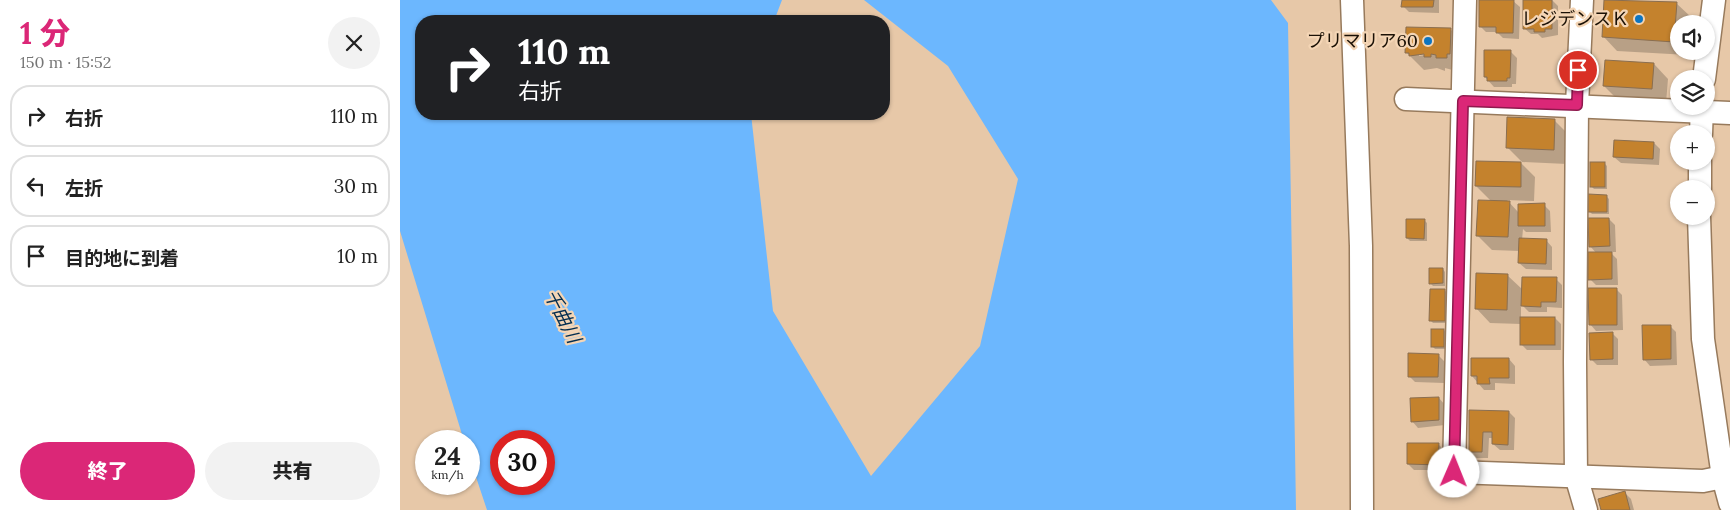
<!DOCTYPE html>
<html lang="ja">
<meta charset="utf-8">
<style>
:root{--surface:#fff;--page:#f2f2f2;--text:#222;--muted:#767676;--line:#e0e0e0;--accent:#db2777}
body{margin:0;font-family:Lora,"Noto Sans JP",serif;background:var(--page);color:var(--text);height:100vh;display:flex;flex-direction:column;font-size:19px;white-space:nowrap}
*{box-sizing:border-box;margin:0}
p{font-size:16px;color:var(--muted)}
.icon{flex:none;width:28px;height:28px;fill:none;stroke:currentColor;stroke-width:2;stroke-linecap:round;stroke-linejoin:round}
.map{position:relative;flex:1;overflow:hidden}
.details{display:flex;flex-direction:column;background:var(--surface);width:400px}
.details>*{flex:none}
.hud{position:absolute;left:15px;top:15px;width:475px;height:105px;border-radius:20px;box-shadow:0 1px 4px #0004;background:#202124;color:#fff;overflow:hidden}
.controls{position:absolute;left:1270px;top:15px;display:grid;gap:10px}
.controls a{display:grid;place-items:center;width:45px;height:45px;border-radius:50%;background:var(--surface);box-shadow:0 1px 4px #0004;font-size:25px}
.speed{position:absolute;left:15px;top:430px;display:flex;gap:10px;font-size:25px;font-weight:700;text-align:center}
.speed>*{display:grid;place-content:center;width:65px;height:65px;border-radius:50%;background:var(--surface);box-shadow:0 1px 4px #0004;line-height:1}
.speed small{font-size:12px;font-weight:400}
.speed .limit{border:8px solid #d22;background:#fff;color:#111}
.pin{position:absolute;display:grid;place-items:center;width:42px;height:42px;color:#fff;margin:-21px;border:2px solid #fff;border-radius:50%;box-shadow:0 1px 5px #0007}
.me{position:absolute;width:55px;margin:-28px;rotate:1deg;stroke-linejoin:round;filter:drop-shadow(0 0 4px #0008)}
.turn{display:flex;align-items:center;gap:18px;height:105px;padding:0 20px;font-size:22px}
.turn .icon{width:65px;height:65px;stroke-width:2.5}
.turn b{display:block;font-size:35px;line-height:42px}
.round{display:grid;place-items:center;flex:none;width:52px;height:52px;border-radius:26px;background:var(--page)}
.headline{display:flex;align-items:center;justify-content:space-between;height:85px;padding:0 20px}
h1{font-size:30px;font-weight:800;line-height:38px;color:var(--accent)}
.primary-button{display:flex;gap:10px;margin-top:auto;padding:10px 20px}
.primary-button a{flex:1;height:58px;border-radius:30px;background:var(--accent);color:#fff;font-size:20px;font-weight:800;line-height:58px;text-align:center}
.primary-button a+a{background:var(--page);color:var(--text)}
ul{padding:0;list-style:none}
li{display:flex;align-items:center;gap:15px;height:62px;margin:0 10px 8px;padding:0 10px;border:2px solid var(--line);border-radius:20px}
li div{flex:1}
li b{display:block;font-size:19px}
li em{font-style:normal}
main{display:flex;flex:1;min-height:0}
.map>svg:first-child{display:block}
.water{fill:#6cb7fe;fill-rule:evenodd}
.shadow{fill:#0003;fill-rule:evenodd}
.building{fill:#c4822d;stroke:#8a6e50}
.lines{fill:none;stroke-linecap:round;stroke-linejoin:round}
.minor-casing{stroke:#977a5c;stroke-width:25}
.minor{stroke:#fff;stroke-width:22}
.route-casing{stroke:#8e194d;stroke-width:12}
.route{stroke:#db2777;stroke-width:9}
.poi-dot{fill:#0e75c0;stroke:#f4d5b5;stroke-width:2}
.labels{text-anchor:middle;stroke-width:4.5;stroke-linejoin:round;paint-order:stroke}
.poi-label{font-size:18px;fill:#1a1005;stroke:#f4d5b5;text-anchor:end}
.water-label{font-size:19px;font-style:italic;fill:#042e50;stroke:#f4d5b5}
</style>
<main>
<section class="details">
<div class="headline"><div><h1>1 分</h1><p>150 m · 15:52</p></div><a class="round"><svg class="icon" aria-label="close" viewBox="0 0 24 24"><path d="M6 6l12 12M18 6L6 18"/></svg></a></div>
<ul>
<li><svg class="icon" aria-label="right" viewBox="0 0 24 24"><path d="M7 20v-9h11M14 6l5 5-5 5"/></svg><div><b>右折</b></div><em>110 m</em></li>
<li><svg class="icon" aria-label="left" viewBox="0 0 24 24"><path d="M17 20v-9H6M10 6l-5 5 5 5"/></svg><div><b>左折</b></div><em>30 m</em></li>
<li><svg class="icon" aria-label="arrive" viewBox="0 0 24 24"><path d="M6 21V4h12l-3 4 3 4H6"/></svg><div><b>目的地に到着</b></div><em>10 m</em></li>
</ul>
<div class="primary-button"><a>終了</a><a>共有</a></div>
</section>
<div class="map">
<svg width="1330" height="510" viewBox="0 0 1330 510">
<rect width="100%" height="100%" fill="#e7c8a8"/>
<path class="water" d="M0 0H382L374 21H21V114H351L373 311 471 476 580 346 618 179 548 66 464 0H871L888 23 896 510H87L69 456V441H64L0 231ZM101 441H144V484H101Z"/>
<g class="shadow">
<polygon points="1003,0 1039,0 1039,13 1009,12 1003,6"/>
<polygon points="1124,0 1152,0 1158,6 1158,35 1142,38 1138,34 1131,34 1124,28"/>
<polygon points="1206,0 1276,3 1291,17 1290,24 1279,24 1279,51 1288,51 1288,55 1217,51 1203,36"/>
<polygon points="1113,1 1120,7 1119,39 1103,38 1097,32 1086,32 1080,26"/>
<path d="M1051 30 1065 44 1060 72 1045 68V71L1037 68 1024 70 1006 52ZM1030 52V54L1019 56V54Z"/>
<polygon points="1110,51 1117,58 1116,84 1112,84 1112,87 1094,87 1085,77"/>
<polygon points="1254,64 1268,79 1266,103 1218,100 1204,86"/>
<polygon points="1154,120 1168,134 1167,164 1122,162 1108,148"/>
<polygon points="1254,143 1260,149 1259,165 1221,163 1214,157"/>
<polygon points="1121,163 1135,177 1134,201 1107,200 1119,213 1144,205 1150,211 1151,232 1126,232 1123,229 1122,240 1146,240 1152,247 1152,270 1126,269 1119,263 1120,251 1092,250 1078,236 1092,202 1076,186"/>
<polygon points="1204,163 1207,166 1207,189 1194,189 1191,186"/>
<polygon points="1206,196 1209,199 1209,214 1192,214 1190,212"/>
<polygon points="1209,219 1215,225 1216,252 1210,252 1217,259 1218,285 1196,285 1190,279 1197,254 1190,246"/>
<polygon points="1024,220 1027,223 1027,241 1010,241 1007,238"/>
<polygon points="1043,269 1045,272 1045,286 1033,286 1030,283"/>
<polygon points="1107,275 1123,290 1156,279 1162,285 1162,308 1147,307 1147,312 1129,312 1121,304 1121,318 1155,318 1161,324 1161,350 1127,350 1121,344 1121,324 1090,323 1076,308"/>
<polygon points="1216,289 1222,295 1223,330 1196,331 1190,324"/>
<polygon points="1045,291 1048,293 1047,323 1033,323 1030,320"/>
<polygon points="1270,326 1276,332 1277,365 1250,366 1244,359"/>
<polygon points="1044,330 1046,333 1046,349 1035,349 1032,346"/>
<polygon points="1212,333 1218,339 1218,365 1197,365 1191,359"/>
<polygon points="1038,355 1044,361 1044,383 1015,382 1009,376"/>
<polygon points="1109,359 1115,366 1115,384 1095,383 1095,390 1084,390 1072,376"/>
<polygon points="1039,398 1045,405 1045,425 1018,428 1012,421"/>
<polygon points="1071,411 1109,412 1115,418 1114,450 1100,450 1093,444 1093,438 1089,438 1088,458 1076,458 1070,452"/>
<polygon points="1038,444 1045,451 1044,470 1014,470 1008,464"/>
<polygon points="1225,493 1231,499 1234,510 1203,510"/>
</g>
<g class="building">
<polygon points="1002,0 1034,0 1033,7 1001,7"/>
<polygon points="1079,0 1114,0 1113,33 1096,33 1096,27 1079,27"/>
<polygon points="1123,0 1152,0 1152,29 1145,29 1145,32 1134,32 1134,29 1123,29"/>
<polygon points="1204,0 1277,2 1274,42 1202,37"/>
<polygon points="1006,27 1051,28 1050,54 1047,54 1047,58 1036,58 1036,55 1031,54 1031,57 1024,57 1024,54 1009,56 1009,53 1005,53"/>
<polygon points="1084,50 1111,50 1110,78 1107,78 1107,81 1087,81 1087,77 1084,77"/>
<polygon points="1205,60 1254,63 1252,89 1203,86"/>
<polygon points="1107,117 1155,119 1154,150 1106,148"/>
<polygon points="1214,140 1254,142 1253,159 1213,157"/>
<polygon points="1076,161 1121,162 1121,187 1075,186"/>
<rect x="1190" y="162" width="15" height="25"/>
<polygon points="1188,194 1207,195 1207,212 1188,212"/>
<polygon points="1078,200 1110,201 1108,237 1076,236"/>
<polygon points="1145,203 1145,226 1118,226 1118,204"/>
<polygon points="1188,218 1209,218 1210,246 1189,247"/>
<polygon points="1006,219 1025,219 1024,239 1006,238"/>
<polygon points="1119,238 1147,239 1146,264 1118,263"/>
<polygon points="1188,252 1212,252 1212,279 1188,280"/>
<polygon points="1029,268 1043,268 1043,283 1029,284"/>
<polygon points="1076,273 1108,274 1107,310 1075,309"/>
<polygon points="1122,277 1157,277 1156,302 1141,302 1141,307 1121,306"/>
<polygon points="1188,288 1217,288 1217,325 1189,325"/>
<polygon points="1030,289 1045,289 1045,321 1029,321"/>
<rect x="1120" y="317" width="35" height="28"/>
<polygon points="1242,325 1271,325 1271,359 1243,360"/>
<rect x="1031" y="329" width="13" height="18"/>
<polygon points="1213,332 1213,359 1190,360 1189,333"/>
<polygon points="1008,353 1039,354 1038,377 1008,377"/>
<polygon points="1071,358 1109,358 1109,378 1089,378 1090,384 1077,384 1077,376 1071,376"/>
<polygon points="1039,397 1039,420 1011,422 1010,398"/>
<polygon points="1069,410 1109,411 1108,445 1092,444 1092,432 1083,432 1082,452 1069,452"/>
<polygon points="1007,443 1039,443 1038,465 1007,464"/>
<polygon points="1225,491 1230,510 1201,510 1198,499"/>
</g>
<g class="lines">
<g class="minor-casing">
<g id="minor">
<polyline points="952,0 961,246 962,510"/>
<polyline points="1065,0 1054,472 1303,481 1323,477"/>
<polyline points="1182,0 1177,105 1175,362 1176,476 1186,510"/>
<polyline points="1304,79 1314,0"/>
<polyline points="1006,99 1330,113"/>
<polyline points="1301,134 1302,106"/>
<polyline points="1300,189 1300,161"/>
<polyline points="1299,216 1303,339 1323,477 1330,503"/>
</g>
</g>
<use href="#minor" class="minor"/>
</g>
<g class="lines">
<g class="route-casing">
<polyline id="route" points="1054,472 1063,101 1177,105 1178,70"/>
</g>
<use href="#route" class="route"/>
</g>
<g class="poi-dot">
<circle cx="1239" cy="19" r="5"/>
<circle cx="1028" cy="41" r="5"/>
</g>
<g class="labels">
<g class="poi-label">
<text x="1229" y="25">レジデンスＫ</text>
<text x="1018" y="47">プリマリア60</text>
</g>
<g class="water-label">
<text transform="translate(163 316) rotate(63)" y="7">千曲川</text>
</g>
</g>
</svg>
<div class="controls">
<a><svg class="icon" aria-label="sound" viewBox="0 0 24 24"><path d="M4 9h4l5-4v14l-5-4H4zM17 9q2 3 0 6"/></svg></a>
<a><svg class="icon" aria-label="layers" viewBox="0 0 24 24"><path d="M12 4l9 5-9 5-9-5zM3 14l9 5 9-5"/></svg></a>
<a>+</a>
<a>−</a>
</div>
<div class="speed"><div>24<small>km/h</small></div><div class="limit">30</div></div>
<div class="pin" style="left:1178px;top:70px;background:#d93025"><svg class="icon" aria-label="arrive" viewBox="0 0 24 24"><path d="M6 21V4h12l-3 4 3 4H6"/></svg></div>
<svg class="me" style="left:1054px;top:472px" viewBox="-20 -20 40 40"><circle r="19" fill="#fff"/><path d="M0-13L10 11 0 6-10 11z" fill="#db2777"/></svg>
<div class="hud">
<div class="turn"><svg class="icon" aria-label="right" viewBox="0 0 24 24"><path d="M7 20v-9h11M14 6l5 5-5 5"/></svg><div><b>110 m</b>右折</div></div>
</div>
</div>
</main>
